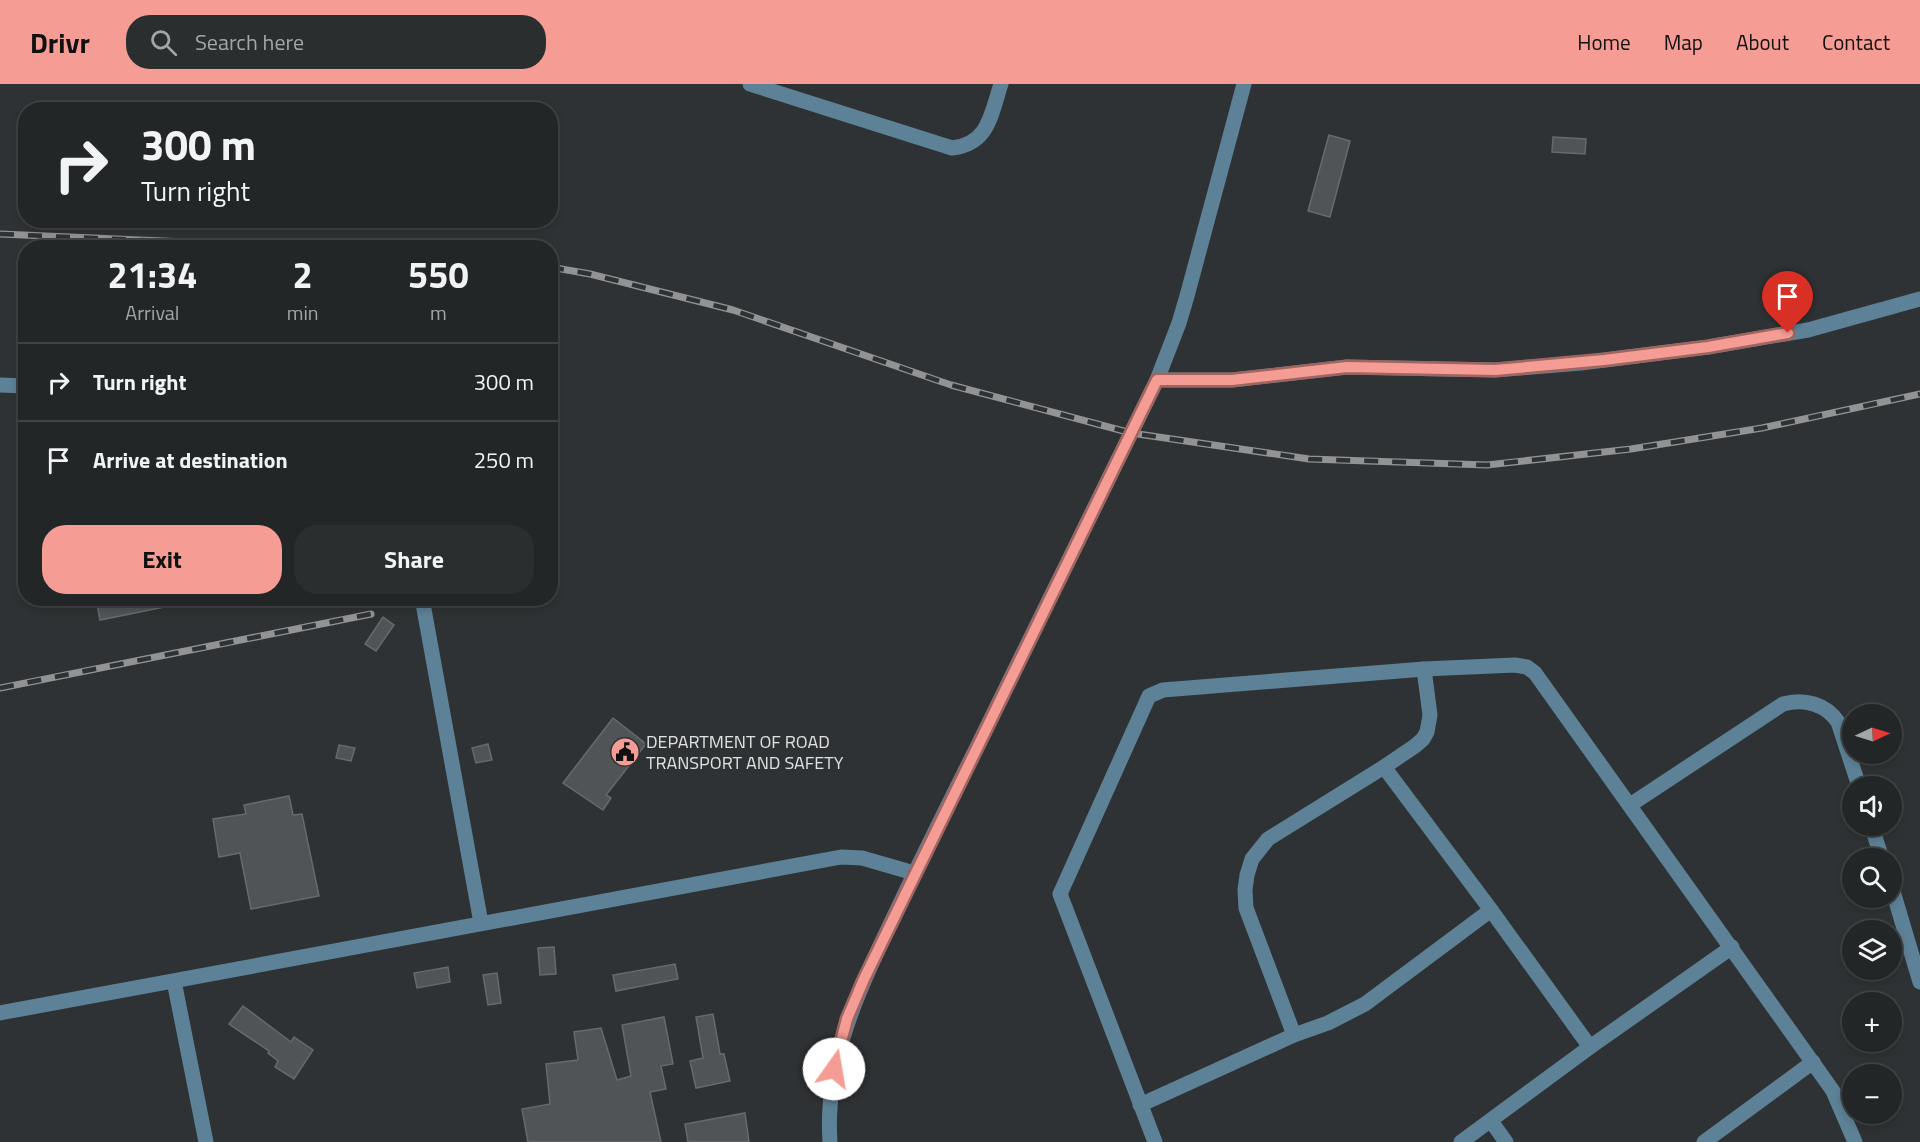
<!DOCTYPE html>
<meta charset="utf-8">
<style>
:root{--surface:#232627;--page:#2b2e2f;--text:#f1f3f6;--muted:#a3a5a7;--line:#404344;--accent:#f59c94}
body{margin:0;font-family:"Titillium Web",sans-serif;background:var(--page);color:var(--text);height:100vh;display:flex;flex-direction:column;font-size:22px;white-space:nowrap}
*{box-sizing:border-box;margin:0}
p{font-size:20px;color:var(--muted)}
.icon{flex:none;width:33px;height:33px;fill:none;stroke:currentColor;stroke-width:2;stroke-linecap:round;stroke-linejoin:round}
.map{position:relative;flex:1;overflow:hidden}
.drawer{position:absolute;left:18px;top:156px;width:540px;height:366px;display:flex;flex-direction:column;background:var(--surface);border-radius:24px;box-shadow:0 3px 9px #0003,0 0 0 2px var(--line)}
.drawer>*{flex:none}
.top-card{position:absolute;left:18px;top:18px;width:540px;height:126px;border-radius:24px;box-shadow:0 3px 9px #0003,0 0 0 2px var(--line);background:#232627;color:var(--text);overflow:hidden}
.needle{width:39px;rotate:86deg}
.buttons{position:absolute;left:1842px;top:620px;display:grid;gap:12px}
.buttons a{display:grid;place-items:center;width:60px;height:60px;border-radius:50%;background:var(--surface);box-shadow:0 3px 9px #0003,0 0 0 2px var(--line);font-size:30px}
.pin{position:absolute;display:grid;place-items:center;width:51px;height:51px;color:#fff;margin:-62px -26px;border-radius:50% 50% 50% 0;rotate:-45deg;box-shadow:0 0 6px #0007}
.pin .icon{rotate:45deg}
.me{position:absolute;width:66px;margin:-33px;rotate:13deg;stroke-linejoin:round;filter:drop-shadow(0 0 4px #0008)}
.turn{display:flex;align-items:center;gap:21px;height:126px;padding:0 24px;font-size:27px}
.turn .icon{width:78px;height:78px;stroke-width:2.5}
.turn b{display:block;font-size:42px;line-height:51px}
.eta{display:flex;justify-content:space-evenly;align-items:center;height:102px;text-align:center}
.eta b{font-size:36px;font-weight:700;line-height:42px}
.primary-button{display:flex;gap:12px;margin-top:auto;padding:12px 24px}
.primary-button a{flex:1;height:69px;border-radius:24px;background:var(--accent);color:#111;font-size:24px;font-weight:700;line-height:69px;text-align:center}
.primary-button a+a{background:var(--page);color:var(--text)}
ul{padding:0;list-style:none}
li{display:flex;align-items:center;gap:18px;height:78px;padding:0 24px;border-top:2px solid var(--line)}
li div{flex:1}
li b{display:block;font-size:22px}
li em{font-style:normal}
header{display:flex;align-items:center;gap:36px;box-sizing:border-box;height:84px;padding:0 30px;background:var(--accent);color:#111}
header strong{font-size:28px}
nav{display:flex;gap:33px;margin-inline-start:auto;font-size:21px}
.search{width:420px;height:54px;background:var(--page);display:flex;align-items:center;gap:15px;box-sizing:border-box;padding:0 21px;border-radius:24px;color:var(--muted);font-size:22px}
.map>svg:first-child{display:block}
.building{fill:#515456;stroke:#666a6c;stroke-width:1.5}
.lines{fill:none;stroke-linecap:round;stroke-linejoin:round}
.minor{stroke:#5d8196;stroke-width:15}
.rail-casing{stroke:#919394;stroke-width:7}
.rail{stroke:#2f3234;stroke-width:4.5;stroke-dasharray:14;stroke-linecap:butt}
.route-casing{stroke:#9f6560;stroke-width:15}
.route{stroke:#f59c94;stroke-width:10}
.labels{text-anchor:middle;stroke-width:5;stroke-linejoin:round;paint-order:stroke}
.poi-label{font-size:18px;fill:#dfe1e2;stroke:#2f3234;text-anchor:start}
</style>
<header>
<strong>Drivr</strong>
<div class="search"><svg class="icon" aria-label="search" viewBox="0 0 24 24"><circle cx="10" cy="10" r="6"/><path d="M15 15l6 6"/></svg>Search here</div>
<nav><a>Home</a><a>Map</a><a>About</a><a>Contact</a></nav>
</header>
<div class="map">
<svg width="1920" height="1058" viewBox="0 0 1920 1058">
<rect width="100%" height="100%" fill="#2f3234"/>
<g class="building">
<polygon points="1329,51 1350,57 1330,133 1308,127"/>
<polygon points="1553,53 1586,55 1585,70 1552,68"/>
<polygon points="96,514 174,514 175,521 100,536"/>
<polygon points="383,533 394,541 376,567 365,560"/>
<polygon points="613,634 646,660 606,711 611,714 603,726 563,699"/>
<polygon points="488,660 492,676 476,679 472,664"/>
<polygon points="339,661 355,664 351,677 336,674"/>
<polygon points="289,712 293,731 302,730 319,812 251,825 240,769 219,773 213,735 246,730 244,721"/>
<polygon points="554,863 556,890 540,891 538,864"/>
<polygon points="675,880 678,895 616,907 613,891"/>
<polygon points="448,883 450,898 417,904 414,889"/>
<polygon points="497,889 501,919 488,921 483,891"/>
<polygon points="243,922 291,958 294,953 313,966 294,995 275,983 278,977 268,969 269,967 229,940"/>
<polygon points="713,930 720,970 724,970 730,997 696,1004 690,977 703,974 696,933"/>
<polygon points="664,933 673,980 661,982 666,1005 650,1008 661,1058 528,1058 522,1025 550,1020 546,980 578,976 574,948 601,944 617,996 631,992 622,941"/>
<polygon points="745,1029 749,1058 688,1058 685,1040"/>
</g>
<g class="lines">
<g class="minor">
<path d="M750 0 952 64C989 60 991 30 1001 0"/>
<polyline points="1157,296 1232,296 1347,283 1495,286 1581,279 1708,263 1808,246 1920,215"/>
<polyline points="0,301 26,302"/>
<polyline points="422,514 481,839"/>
<polyline points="1384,683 1491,826 1590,963"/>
<path d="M1630 721 1783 620C1804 614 1826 620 1838 638L1859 702"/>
<polyline points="1871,741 1882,774"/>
<polyline points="1892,804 1920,898"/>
<polyline points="174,897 206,1058"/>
<polyline points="0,929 841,773 862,774 914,789"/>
<polyline points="1294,951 1246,824 1245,806 1247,791 1252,775 1268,755 1384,683 1415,662 1423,655 1427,648 1430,631 1424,585"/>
<polyline points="1140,1021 1294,951 1328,939 1365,920 1491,826"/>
<polyline points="1491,1037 1506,1058"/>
<path d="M830 1058C824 973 862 900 897 826 923 771 950 717 977 663 1037 540 1097 418 1157 296L1179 239 1187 212 1244 0"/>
<polyline points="1155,1058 1060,810 1149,612 1163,606 1424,585 1515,581 1527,583 1535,589 1833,1007 1855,1058"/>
<polyline points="1461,1058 1590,963 1732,863"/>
<polyline points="1704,1058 1813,978"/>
</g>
<g class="rail-casing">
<g id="rail">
<polyline points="0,150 329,164"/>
<polyline points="550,183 590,190 733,226 951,301 1131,349 1309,375 1487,381 1631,365 1762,344 1920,310"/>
<polyline points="0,604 371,530"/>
</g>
</g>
<use href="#rail" class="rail"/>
</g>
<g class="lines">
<g class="route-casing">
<polyline id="route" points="834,985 847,935 864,895 1157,296 1232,296 1347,283 1495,286 1604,276 1708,263 1788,249"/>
</g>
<use href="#route" class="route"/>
</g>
<defs>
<g id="civic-disc" transform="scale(1.5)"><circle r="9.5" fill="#f59c94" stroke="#2f3234"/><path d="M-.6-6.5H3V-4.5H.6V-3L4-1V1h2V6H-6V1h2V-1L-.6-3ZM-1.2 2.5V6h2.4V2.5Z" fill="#111"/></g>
</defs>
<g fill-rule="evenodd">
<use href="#civic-disc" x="625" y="668"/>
</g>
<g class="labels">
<g class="poi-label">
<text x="646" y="664">DEPARTMENT OF ROAD<tspan x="646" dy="21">TRANSPORT AND SAFETY</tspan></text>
</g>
</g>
</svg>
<div class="buttons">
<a><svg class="needle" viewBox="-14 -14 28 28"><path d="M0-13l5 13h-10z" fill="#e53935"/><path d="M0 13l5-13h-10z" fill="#a3a5a7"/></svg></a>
<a><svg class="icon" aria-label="sound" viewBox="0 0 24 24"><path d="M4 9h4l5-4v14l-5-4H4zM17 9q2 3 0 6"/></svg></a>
<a><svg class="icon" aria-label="search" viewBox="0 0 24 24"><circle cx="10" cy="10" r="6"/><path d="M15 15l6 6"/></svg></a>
<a><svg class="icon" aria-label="layers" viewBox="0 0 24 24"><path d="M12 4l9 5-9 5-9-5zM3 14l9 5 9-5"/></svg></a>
<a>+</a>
<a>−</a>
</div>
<div class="pin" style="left:1788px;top:249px;background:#d93025"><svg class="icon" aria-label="arrive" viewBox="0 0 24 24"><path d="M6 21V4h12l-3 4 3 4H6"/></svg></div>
<svg class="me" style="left:834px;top:985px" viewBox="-20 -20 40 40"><circle r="19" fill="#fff"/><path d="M0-13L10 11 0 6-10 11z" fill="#f59c94"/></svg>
<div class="top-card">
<div class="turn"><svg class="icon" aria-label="right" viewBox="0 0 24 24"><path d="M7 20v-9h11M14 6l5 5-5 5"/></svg><div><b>300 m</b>Turn right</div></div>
</div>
<section class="drawer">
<div class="eta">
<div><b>21:34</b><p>Arrival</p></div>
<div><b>2</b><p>min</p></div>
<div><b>550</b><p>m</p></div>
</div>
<ul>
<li><svg class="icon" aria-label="right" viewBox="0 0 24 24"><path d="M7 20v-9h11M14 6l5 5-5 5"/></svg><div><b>Turn right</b></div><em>300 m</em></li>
<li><svg class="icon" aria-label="arrive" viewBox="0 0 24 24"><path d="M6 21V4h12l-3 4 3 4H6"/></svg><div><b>Arrive at destination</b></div><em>250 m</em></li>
</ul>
<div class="primary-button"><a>Exit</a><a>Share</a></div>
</section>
</div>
